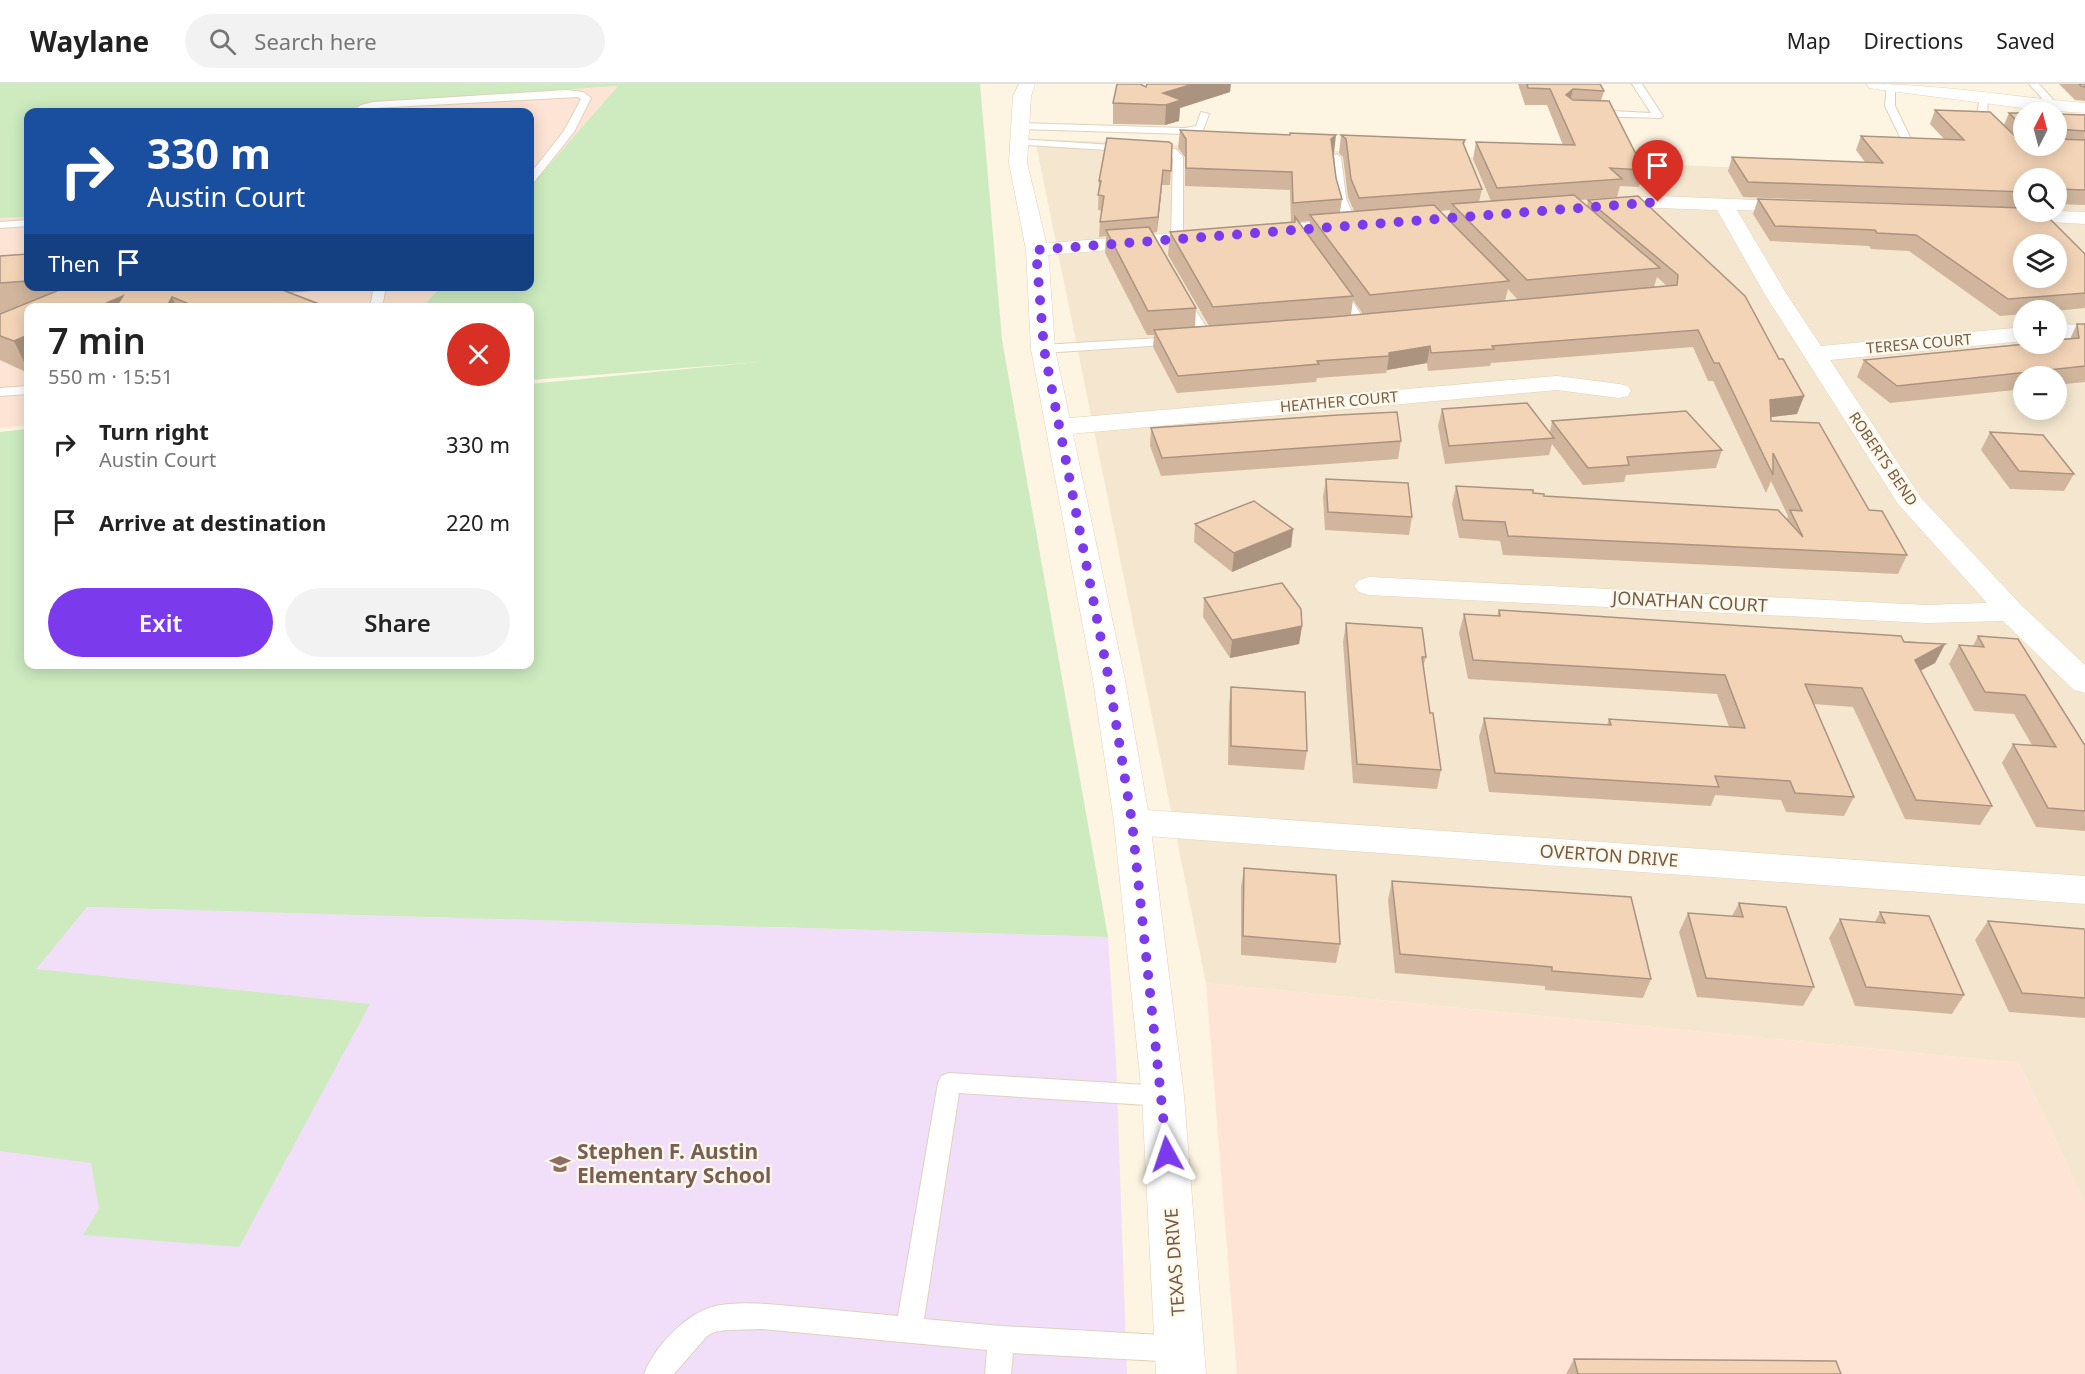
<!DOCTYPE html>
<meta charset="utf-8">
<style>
:root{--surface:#fff;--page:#f2f2f2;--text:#222;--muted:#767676;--line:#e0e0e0;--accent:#7c3aed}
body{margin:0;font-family:"Noto Sans",sans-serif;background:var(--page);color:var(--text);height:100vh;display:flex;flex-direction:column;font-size:22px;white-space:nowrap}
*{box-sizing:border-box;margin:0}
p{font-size:20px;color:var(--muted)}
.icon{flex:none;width:33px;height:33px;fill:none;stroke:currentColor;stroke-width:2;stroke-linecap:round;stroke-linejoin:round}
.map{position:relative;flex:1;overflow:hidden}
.details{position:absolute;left:24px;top:219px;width:510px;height:366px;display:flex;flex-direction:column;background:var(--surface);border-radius:12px;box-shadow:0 3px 15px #0003}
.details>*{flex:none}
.guide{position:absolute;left:24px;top:24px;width:510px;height:183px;border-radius:12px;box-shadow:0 3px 15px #0003;background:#1a4fa0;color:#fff;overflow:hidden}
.needle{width:39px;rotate:6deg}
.tools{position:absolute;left:2013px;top:18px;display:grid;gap:12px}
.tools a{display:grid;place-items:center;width:54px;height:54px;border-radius:50%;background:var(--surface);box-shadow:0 3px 15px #0003;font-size:30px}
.pin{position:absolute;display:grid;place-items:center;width:51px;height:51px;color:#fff;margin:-62px -26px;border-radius:50% 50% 50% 0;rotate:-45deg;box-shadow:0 0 6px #0007}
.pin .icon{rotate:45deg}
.me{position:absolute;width:66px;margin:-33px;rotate:355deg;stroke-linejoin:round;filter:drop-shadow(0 0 4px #0008)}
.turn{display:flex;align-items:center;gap:21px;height:126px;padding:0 24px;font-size:27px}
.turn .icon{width:78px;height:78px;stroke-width:2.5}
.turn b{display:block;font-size:42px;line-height:51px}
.then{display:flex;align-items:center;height:57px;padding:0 24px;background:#0003;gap:12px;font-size:22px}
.round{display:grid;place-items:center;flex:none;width:63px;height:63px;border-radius:32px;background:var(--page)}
.summary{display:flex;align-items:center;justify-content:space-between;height:102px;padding:0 24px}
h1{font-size:36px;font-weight:600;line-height:45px}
.action{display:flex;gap:12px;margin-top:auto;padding:12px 24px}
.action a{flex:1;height:69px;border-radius:36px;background:var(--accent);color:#fff;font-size:24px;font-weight:600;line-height:69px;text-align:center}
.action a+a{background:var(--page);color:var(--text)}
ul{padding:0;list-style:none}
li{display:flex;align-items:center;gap:18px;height:78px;padding:0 24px}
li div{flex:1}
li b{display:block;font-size:22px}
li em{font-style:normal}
header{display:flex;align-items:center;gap:36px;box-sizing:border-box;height:84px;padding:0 30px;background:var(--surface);border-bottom:2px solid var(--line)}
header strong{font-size:28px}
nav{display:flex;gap:33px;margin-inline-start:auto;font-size:21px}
.search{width:420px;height:54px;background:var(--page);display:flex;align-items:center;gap:15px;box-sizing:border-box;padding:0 21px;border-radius:33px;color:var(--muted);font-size:22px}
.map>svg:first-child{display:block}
.residential{fill:#f5e7cf;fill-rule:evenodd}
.commercial{fill:#fee4d4}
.education{fill:#f1def9}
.green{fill:#cdebbf}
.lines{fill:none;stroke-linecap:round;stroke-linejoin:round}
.service-casing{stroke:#e1d1bc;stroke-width:2}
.minor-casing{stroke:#e1d1bc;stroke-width:1}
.tertiary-casing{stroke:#e1d1bc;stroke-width:1}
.secondary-casing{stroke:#e7d3ba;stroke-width:1}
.service{fill:#fff;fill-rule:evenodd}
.minor{fill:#fff;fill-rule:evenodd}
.tertiary{fill:#fff;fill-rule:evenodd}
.secondary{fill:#fff;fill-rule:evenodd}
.wall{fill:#d1b69d;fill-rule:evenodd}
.shaded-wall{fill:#aa9480}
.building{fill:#f3d4b7;stroke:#aa9480;stroke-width:1.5;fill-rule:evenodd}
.route{stroke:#7c3aed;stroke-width:10;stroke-dasharray:0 18}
.labels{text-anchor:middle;stroke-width:4.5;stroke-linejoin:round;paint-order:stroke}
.far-street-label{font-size:15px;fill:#755b47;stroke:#fff8e8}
.street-label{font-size:18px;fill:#755b47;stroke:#fff8e8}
.near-education-label{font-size:21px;font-weight:bold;fill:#785e54;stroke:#fff8e8;text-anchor:start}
</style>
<header>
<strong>Waylane</strong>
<div class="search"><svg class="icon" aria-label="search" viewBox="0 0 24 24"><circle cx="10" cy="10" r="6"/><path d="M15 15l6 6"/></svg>Search here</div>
<nav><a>Map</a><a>Directions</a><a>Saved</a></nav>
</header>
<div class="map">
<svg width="2085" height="1290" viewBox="0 0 2085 1290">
<rect width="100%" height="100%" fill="#fdf4e1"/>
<path class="residential" d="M1035 55 2023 95 2024 128H2056L2057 96 2085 97V1118L2019 979 1206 899ZM2024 160H2056V194H2024ZM2024 226H2056V260H2024ZM2024 292H2056V326H2024Z"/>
<g class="commercial">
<polygon points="619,2 530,103 530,28 344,28 407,16"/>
<polygon points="28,133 28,202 441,203 422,223 28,224 28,341 0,344 0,134"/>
<polygon points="1206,899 2019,979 2085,1118 2085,1290 1237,1290"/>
</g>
<polygon class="education" points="87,823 1108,853 1116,977 1127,1290 0,1290 0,927"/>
<polygon class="green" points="0,0 980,0 1002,256 1108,853 87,823 36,885 370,920 239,1163 83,1151 99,1125 91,1079 0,1067 0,348 28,345 28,580 530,580 530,300 759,278 530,296 530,224 422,223 441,203 530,202 530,103 618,2 407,16 344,28 28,28 28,133 0,134"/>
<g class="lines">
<g class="service-casing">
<g id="service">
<polygon points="1632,0 1642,0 1663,32 1661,34 1592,32 1587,29 1592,26 1651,29"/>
<polygon points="1887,0 1895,2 1895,22 1910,53 1909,55 1901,55 1885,22"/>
<polygon points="2029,0 2039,0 2057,20 2057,24 2051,24"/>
<polygon points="567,6 583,8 591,14 574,48 534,98 530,99 530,90 564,47 581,15 578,13 374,24 363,28 352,28 361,21 374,18"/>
<polygon points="1980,12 1988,14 1987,31 1999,43 1999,47 1993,47 1977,32"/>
<polygon points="1201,28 1209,30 1203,46 1185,50 1019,45 1014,42 1019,39 1185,44 1196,42"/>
<polygon points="1018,55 1176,65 1183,73 1183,155 1177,158 1171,155 1173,74 1169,70 1014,60 1013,58"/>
<path d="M1336 70 1341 73 1346 114 1357 141 1351 144C1335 139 1333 88 1331 73Z"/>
<polygon points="28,136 28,142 0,144 0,138"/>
<polygon points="1338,201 1342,202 1368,241 1366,244 1358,244 1332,205"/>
<polygon points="374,202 386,202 382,224 370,224"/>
<polygon points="1182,210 1188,214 1213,254 1211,257 1207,258 1201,254 1176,214"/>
<polygon points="1176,253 1181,254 1182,257 1181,260 1043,269 1037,265 1043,261"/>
<polygon points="28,302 28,310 0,312 0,304"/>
<path d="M949 989 1163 1002 1171 1005 1174 1012 1171 1019 1163 1022 959 1009 924 1235 1001 1242 1179 1252 1188 1256 1192 1265 1188 1274 1179 1278 1013 1269 1011 1290H985L987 1266 762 1245 726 1246 714 1248 707 1252 674 1290H644C655 1262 685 1230 715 1222 743 1216 774 1221 802 1223 834 1226 866 1229 898 1232L938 999 941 992Z"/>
</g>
</g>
<g class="minor-casing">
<g id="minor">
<polygon points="1657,112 1808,118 1811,122 1808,126 1801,128 1737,126 1786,209 1821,262 2024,243 2024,257 1830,276 1922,415 2022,522 2085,581 2085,609 2074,606 2003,537 1926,539 1369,511 1359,508 1354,502 1359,496 1369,493 1926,521 1987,519 1898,420 1764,209 1717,126 1657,124 1601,127 1594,125 1591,121 1594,117 1601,115"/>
<polygon points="2002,125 2085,128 2085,140 1995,135 1992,131 1995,127"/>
<polygon points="1352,135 1359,137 1362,141 1359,145 1037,172 1030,170 1026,166 1030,162 1037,160"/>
<polygon points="2056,240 2085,241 2085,255 2056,254"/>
<polygon points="1557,292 1619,300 1628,302 1631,307 1628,312 1619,314 1557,306 1059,351 1050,348 1046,343 1050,338 1059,335"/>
<polygon points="1132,725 2085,792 2085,820 1132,751 1120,747 1114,738 1120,729"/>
</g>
</g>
<g class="tertiary-casing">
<polygon id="tertiary" points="1019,0 1035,0 1031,12 1027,79 1048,166 1055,265 1125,596 1150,738 1184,1012 1206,1290 1156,1290 1142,1012 1114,738 1093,596 1031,265 1026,166 1009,79 1013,12"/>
</g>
<g class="secondary-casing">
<path id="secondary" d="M1867 0C1940 0 2012 13 2085 19V29L2030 25 1875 5 1869 4Z"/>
</g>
<use href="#service" class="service"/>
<use href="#minor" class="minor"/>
<use href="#tertiary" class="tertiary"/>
<use href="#secondary" class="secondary"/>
</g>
<g class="wall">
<path d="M1518 0H1600L1604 7 1601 17 1644 86 1639 103 1620 102 1617 113 1580 116 1587 122 1588 116 1779 275 1804 312 1797 330 1771 333V337L1869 426 1907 471 1898 490 1503 471 1500 457 1459 454 1452 420 1456 402 1533 409 1544 412 1787 435 1788 432 1771 397 1766 409 1713 297H1708L1693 263 1491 279 1490 282 1428 287 1427 279 1387 286 1386 289 1317 294 1316 298 1177 309 1153 263 1154 251H1147L1105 169 1106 152 1099 153 1100 138 1102 127 1098 126 1099 97 1107 54 1171 87 1170 101H1162L1157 148 1153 149 1196 224 1195 243 1209 242 1168 171 1170 148 1291 138 1290 106 1185 102V73L1178 64 1180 46 1334 69 1336 94 1342 115 1340 128 1354 127 1348 113 1343 73 1339 69 1341 51 1465 56 1464 62 1482 105 1479 118 1491 117 1473 75 1476 58 1563 61 1547 21H1525ZM1450 126 1449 136 1440 127ZM1310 137 1308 151 1298 138ZM1657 193 1667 202 1654 203ZM1508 205 1518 216 1505 217ZM1353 216 1363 230 1351 231Z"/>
<polygon points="2059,0 2085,0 2085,17 2075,16"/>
<polygon points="1146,3 1230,8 1180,24 1179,37 1165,41 1113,40 1113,19"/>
<polygon points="1935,26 2004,41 2009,29 2024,29 2024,62 2056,62 2056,30 2085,31 2085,121 2056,120 2056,94 2024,94 2024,119 2020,119 2018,124 1743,113 1728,87 1732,73 1865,78 1856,66 1861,52 1944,55 1930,40"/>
<polygon points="1758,115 2085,170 2085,224 2056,227 2024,226 2024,230 2000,232 1909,167 1871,165 1869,162 1770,157 1753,130"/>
<polygon points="28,170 28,202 351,202 350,204 288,209 319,220 321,224 28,224 28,289 0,276 0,172"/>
<polygon points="2077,240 2085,240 2085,298 2056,301 2056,292 2024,292 2024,305 1890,319 1857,293 1864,276 2070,255"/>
<polygon points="1442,325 1550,348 1552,337 1722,366 1716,384 1626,391 1624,398 1583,401 1552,360 1549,371 1445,380 1438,342"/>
<polygon points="1151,344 1401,357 1398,375 1161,392 1150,362"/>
<polygon points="1990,348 2074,390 2064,407 2010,405 1981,366"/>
<polygon points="1326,395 1412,433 1409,451 1325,446 1323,413"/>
<polygon points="1195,440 1293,445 1291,463 1232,488 1194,458"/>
<polygon points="1204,514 1302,542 1299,560 1230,574 1203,533"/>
<polygon points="1499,526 1945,560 1935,579 1920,587 1992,722 1980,741 1905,735 1853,623 1813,620 1854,713 1844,732 1786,728 1781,716 1715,711 1711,722 1489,708 1479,653 1484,634 1607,641 1609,635 1729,643 1717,610 1468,595 1459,549 1464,530 1497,532"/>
<polygon points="1346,539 1426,573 1423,583 1430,629 1441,686 1437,705 1353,699 1343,558"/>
<polygon points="1978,552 2085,660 2085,747 2036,743 2002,679 2013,660 2032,661 2014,630 1974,627 1949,580 1959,561 1973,562"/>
<polygon points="1231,603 1307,667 1304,686 1228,681 1229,622"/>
<polygon points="1244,784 1340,860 1336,879 1241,871 1241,803"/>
<polygon points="1392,797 1651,895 1643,914 1545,906 1545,902 1395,889 1388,816"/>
<polygon points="1739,819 1814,903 1803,922 1697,913 1679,848 1688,829 1732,832"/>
<polygon points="1880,828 1964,911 1952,930 1855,922 1829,854 1840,835 1875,838"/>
<polygon points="1988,837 2085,846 2085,934 2009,928 1975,856"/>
<polygon points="1574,1275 1841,1290 1566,1290"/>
</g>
<g class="shaded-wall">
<polygon points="1193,0 1231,0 1230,8 1180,24 1179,37 1165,41 1166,21 1163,9"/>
<polygon points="1573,5 1569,22 1566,11"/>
<polygon points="1336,51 1334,69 1329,73 1331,55"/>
<polygon points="1163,86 1162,101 1157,148 1158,133"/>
<polygon points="123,212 128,224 95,224"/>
<polygon points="172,213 177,224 166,224"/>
<polygon points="28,251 28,286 14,257"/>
<polygon points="1430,262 1427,279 1387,286 1389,272 1389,269"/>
<polygon points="1804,312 1797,330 1764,334 1770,316"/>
<polygon points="1293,445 1291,463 1232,488 1234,469"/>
<polygon points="1302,542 1299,560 1230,574 1232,556"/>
<polygon points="1945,560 1935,579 1905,595 1915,576"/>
</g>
<g class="building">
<polygon points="1117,0 1140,0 1146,3 1147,0 1193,0 1163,9 1181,16 1166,21 1113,19"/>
<polygon points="1527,0 1600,0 1604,7 1573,5 1566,11 1573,16 1609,17 1644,86 1610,84 1622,95 1497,104 1476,58 1575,61 1550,5 1528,4"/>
<polygon points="2079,0 2085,0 2085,3 2081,2"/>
<polygon points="1935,26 1990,28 2015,52 2024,52 2024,62 2056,62 2056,55 2085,56 2085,106 2056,105 2056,94 2024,94 2024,104 2020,104 2024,108 1748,98 1732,73 1883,79 1861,52 1964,56"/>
<polygon points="2009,29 2024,29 2024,43 2023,43"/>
<polygon points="2056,30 2085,31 2085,47 2056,45"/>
<polygon points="1180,46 1290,51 1290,49 1336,51 1331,55 1336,94 1342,115 1293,119 1292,88 1186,84 1186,55"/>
<polygon points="1341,51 1465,56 1463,59 1482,105 1359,114 1351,95 1346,55"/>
<polygon points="1107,54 1169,58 1172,60 1171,87 1163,86 1158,133 1100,138 1104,112 1098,111 1101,97 1099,97"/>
<polygon points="1574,111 1660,184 1527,196 1452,120"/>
<polygon points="1638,112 1745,212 1779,275 1783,275 1804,312 1770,316 1771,337 1819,339 1869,426 1882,427 1907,471 1508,452 1505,438 1463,436 1456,402 1533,406 1533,409 1544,410 1544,412 1778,426 1803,453 1790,426 1802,427 1773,369 1773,391 1719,279 1714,279 1698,246 1492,262 1494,265 1431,269 1430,262 1389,269 1389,272 1317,277 1319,280 1178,292 1154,246 1332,233 1677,201 1678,191 1588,116"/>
<path d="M1758 115 2024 124V128H2043L2085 170V209L2008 215 1916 151 1877 149 1875 146 1775 142ZM2024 160H2056V194H2024Z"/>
<polygon points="1434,121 1509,197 1370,211 1310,131"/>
<polygon points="1295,133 1353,212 1213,223 1170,148 1295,138"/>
<polygon points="1149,143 1196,224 1148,227 1106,146"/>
<polygon points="28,170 28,197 0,199 0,172"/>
<polygon points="69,202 272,202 319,220 312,224 199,224 172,213 166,224 115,224 123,212 95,224 28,224 28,251 14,257 0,252 0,230"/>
<polygon points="2077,240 2085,240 2085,282 1897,302 1864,276 2026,260 2056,260 2056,256 2079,254"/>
<polygon points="1527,319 1554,354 1449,362 1442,325"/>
<polygon points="1686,327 1722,366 1627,373 1629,381 1588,384 1552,337"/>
<polygon points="1397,328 1401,357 1162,374 1151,344 1338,331"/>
<polygon points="1990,348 2043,351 2074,390 2019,387"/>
<polygon points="1326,395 1408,399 1412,433 1328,428"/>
<polygon points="1254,417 1293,445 1234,469 1195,440"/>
<polygon points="1282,499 1301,525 1302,542 1232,556 1204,514"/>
<polygon points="1499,526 1901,552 1904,558 1945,560 1915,576 1992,722 1916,716 1862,604 1805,600 1854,713 1795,709 1790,697 1715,692 1719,703 1495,689 1484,634 1611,641 1609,635 1745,644 1725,591 1473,576 1464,530 1500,532"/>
<polygon points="1346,539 1422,544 1426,573 1422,573 1430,629 1433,629 1441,686 1357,680"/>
<polygon points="1978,552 2018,555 2084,660 2085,660 2085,727 2048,724 2013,660 2056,663 2025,611 1985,608 1959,561 1984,563"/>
<polygon points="1231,603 1305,608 1307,667 1231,662"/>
<polygon points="1244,784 1336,791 1340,860 1243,852"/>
<polygon points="1392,797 1631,813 1651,895 1552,887 1552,883 1400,870"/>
<polygon points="1739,819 1786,823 1814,903 1706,894 1688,829 1743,833"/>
<polygon points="1880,828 1929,832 1964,911 1866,903 1840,835 1885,839"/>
<polygon points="1988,837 2084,845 2085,846 2085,914 2022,909"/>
<polygon points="1574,1275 1836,1277 1841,1290 1578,1290"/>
</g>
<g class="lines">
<polyline class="route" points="1167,1070 1132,738 1109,596 1044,265 1036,166 1658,118"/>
</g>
<defs>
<g id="school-bare" transform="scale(1.62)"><path d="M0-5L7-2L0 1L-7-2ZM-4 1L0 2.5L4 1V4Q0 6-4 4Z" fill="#8d6e63" stroke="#fff8e8" stroke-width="2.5" paint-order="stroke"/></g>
</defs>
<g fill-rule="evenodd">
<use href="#school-bare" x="560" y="1080"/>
</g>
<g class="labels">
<g class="far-street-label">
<text transform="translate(1919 260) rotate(-5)" y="5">TERESA COURT</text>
<text transform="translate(1339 318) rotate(-5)" y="5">HEATHER COURT</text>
<text transform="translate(1883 375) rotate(56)" y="5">ROBERTS BEND</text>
</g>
<g class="street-label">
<text transform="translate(1690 518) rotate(3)" y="6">JONATHAN COURT</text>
<text transform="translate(1609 772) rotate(4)" y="6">OVERTON DRIVE</text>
<text transform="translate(1175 1178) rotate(-94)" y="6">TEXAS DRIVE</text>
</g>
<g class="near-education-label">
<text x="577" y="1075">Stephen F. Austin<tspan x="577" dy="24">Elementary School</tspan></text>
</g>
</g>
</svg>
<div class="tools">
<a><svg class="needle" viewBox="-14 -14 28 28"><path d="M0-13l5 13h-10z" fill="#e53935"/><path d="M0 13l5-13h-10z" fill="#767676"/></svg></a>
<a><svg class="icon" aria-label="search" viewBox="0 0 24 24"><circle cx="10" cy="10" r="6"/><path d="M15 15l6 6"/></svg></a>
<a><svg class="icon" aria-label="layers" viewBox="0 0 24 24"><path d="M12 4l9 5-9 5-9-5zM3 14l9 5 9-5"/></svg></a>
<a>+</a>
<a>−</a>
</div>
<div class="pin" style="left:1658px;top:118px;background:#d93025"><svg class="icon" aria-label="arrive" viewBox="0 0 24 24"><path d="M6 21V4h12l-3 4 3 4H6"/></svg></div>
<svg class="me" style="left:1167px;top:1070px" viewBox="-20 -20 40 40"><path d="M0-17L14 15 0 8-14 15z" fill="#7c3aed" stroke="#fff" stroke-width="4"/></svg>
<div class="guide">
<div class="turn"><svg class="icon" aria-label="right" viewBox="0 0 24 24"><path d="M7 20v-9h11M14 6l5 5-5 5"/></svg><div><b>330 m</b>Austin Court</div></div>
<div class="then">Then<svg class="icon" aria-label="arrive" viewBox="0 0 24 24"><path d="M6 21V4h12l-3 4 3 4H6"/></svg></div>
</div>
<section class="details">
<div class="summary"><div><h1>7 min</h1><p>550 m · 15:51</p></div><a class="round" style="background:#d93025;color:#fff"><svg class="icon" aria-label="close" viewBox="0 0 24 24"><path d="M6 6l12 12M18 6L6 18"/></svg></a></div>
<ul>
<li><svg class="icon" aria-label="right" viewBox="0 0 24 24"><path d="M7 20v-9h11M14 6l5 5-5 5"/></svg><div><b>Turn right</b><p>Austin Court</p></div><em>330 m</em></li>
<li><svg class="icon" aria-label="arrive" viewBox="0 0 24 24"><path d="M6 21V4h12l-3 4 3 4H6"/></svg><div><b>Arrive at destination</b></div><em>220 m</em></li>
</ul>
<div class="action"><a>Exit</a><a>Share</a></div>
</section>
</div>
